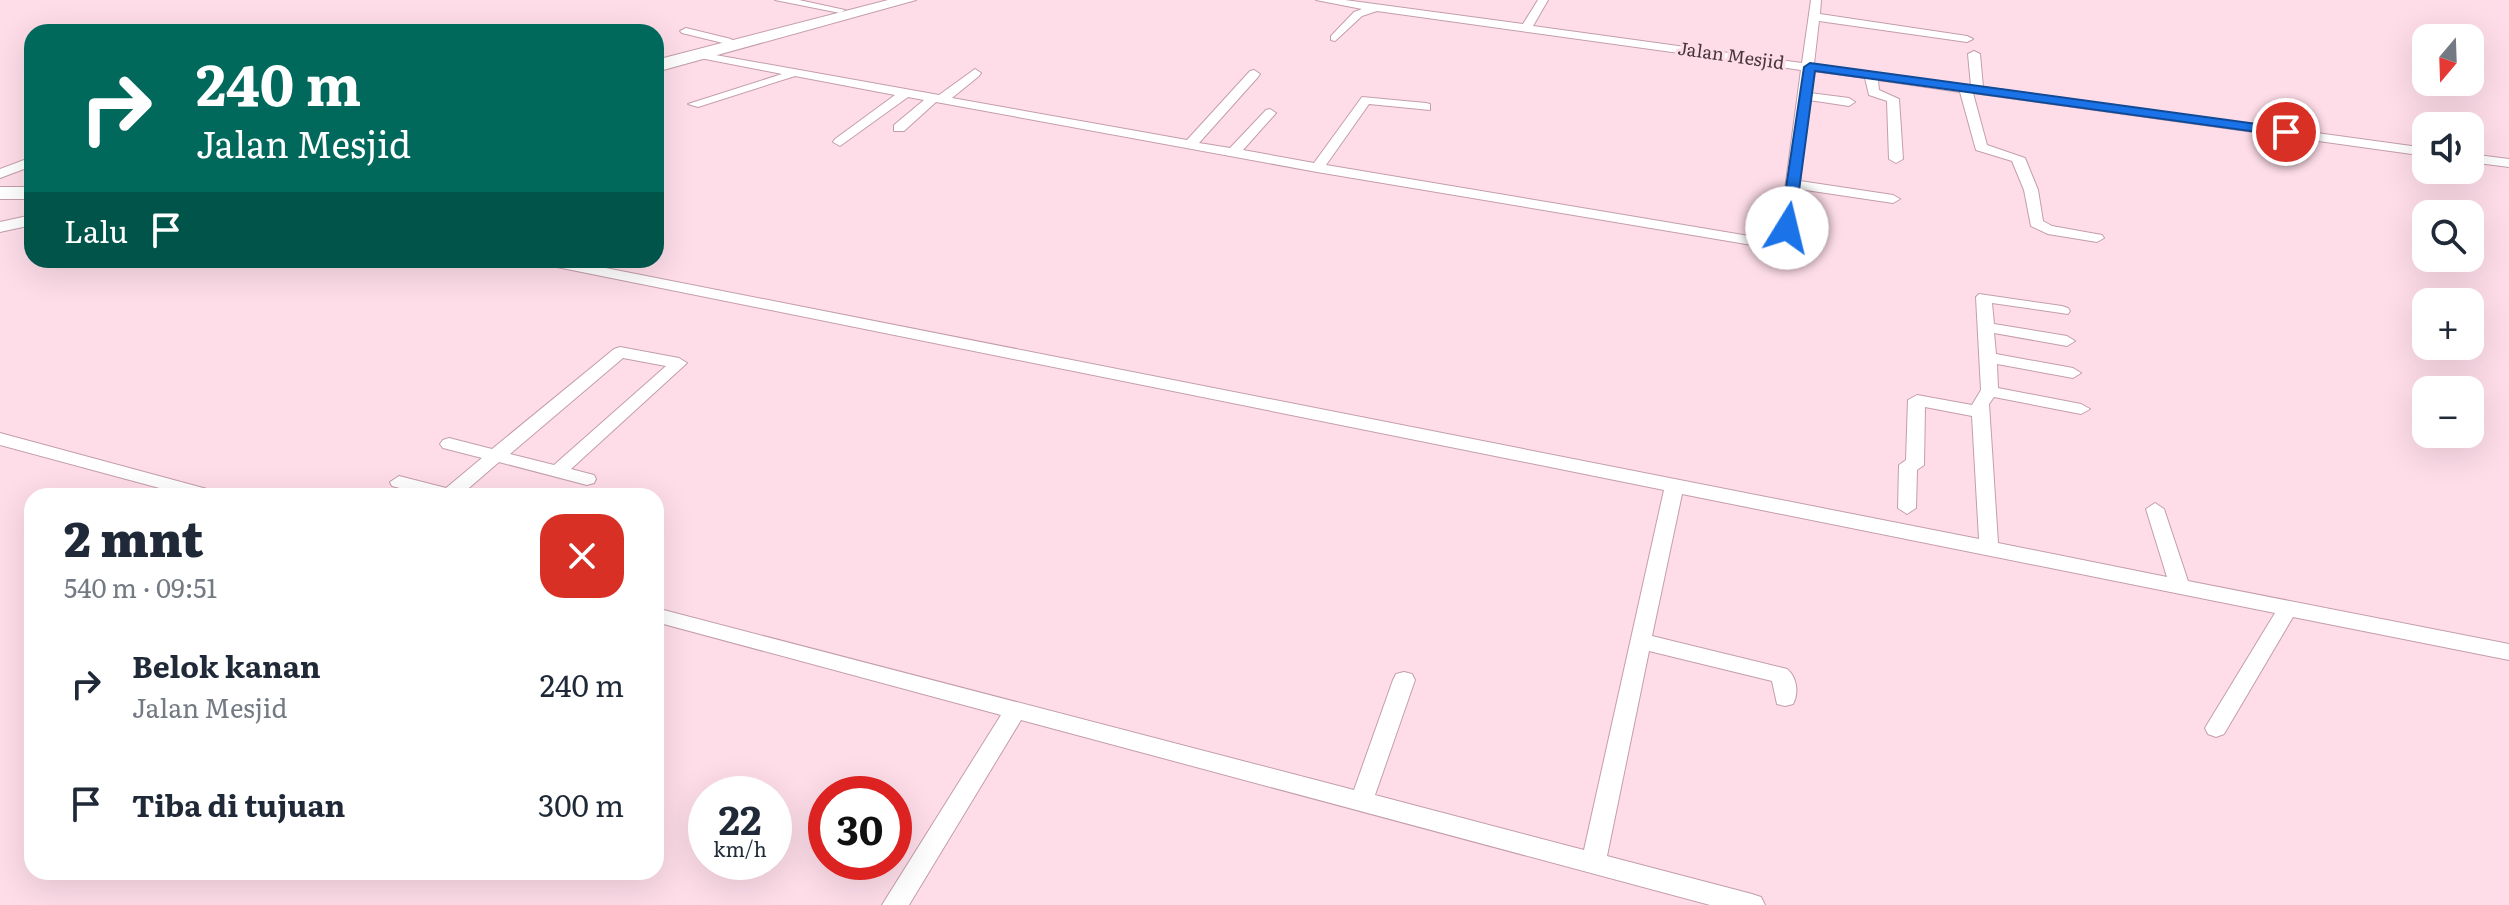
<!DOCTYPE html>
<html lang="id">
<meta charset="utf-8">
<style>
:root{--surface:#fff;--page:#f2f2f3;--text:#1f2937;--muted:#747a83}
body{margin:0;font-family:Literata,serif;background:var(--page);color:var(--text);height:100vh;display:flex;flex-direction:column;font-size:30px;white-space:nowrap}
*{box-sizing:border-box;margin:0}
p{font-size:26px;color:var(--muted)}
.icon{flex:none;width:44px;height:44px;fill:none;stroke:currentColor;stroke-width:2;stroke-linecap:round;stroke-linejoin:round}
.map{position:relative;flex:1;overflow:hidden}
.panel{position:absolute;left:24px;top:488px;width:640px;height:392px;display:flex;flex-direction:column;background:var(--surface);border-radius:24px;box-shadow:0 8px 32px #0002}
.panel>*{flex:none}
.hud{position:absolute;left:24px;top:24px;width:640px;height:244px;border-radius:24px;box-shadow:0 8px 32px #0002;background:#00695c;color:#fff;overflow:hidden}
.needle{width:52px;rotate:199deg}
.controls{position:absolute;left:2412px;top:24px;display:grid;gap:16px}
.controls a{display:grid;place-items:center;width:72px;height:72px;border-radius:16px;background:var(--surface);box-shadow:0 8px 32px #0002;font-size:40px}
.speed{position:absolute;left:688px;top:776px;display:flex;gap:16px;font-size:40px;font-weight:700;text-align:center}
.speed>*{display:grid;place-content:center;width:104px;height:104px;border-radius:50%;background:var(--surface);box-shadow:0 8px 32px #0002;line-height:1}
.speed small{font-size:20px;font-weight:400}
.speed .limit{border:12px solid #d22;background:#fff;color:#111}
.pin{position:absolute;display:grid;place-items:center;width:68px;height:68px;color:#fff;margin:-34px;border:4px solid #fff;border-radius:50%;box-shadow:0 2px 8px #0007}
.me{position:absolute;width:88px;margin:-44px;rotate:9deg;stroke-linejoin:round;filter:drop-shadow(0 0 6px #0008)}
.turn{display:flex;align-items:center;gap:28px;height:168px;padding:0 40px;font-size:36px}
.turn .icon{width:104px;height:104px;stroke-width:2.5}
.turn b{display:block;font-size:56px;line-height:68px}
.then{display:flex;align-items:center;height:76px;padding:0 40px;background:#0003;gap:16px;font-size:30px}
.round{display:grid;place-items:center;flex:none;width:84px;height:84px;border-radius:24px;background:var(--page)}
.summary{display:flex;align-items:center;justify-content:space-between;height:136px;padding:0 40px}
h1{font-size:48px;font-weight:800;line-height:60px}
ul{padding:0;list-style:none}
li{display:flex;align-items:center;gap:24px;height:120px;padding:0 40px}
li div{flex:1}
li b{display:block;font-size:30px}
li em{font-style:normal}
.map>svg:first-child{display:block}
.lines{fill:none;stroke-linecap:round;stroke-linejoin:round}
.minor-casing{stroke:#c49dac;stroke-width:2}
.tertiary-casing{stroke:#c49dac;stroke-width:2}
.trunk-casing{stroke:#c49dac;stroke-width:2}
.minor{fill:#fff;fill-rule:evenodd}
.tertiary{fill:#fff;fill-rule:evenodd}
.trunk{fill:#fff;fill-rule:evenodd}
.route{fill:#1a73e8;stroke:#114b97;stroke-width:2}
.labels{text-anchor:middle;stroke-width:6;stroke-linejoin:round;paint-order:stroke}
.far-street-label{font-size:18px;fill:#47373d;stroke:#fedde9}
</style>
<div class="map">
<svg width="2509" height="905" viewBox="0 0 2509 905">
<rect width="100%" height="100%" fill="#fedde9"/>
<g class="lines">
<g class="minor-casing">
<g id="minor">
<polygon points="775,0 799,0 845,10 840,13"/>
<path d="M1316 0H1345L1523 24 1538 0H1548L1533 26 1802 63 1811 0H1821L1820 14 1967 36 1973 39 1967 42 1819 21 1814 64 1971 86 1968 54 1974 51 1980 54 1983 87 2426 148V156L1973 93 1987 145 2025 158 2038 190 2043 221 2052 226 2102 235 2104 238 2097 242 2048 234 2031 226 2024 190 2012 161 1976 150 1960 92 1878 80 1879 90 1899 99 1903 159 1896 163 1889 159 1887 101 1869 95 1865 78 1813 71 1810 93 1849 98 1855 102 1849 106 1809 100 1800 181 1893 195 1900 199 1893 203 1799 189C1796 214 1797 238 1770 248L1317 172 936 102 904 131H894V125L924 100 908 97 840 146 833 142 835 139 895 95 795 76 698 107 688 104 782 74 695 57V53L699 52 939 95 975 69 981 73 979 76 952 98 1187 140 1250 71 1254 70 1260 74 1258 77 1199 143 1230 148 1266 110 1270 109 1276 113 1243 150 1314 163 1362 97 1426 103 1430 104V110L1369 104 1326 165 1767 239 1780 227 1801 70 1377 11 1362 16 1335 41 1331 40V36L1354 12 1362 9Z"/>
<polygon points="686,28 731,39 733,41 727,44 682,33 680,31"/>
<polygon points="2470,154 2509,159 2509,167 2470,162"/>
<polygon points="32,157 32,166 0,178 0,169"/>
<path d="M535 260H565L1979 539 1972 416 1925 407 1924 465 1917 470 1916 508 1907 514 1898 508 1899 465 1906 460 1908 400 1917 395 1972 405 1981 390 1976 297 1979 294 2062 306 2068 308 2070 311 2068 314 1992 303 1994 324 2067 336 2075 341 2067 346 1994 333 1996 354 2073 368 2081 373 2073 378 1997 364 1998 388 2081 404 2090 409 2081 414 1994 397 1989 404 1998 543 2167 577 2146 509 2155 503 2164 509 2188 581 2509 644V660L2293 617 2224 734 2216 737 2208 734 2205 728 2275 613 1682 494 1652 636 1787 669C1797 677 1799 693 1793 704L1785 706 1777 704 1772 681 1649 651 1607 856 1752 894 1761 897 1765 905H1710L1021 720 909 905H882L1001 715 656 622V608L1354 790 1393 680 1396 674 1404 672 1412 674 1415 680 1375 795 1584 850 1664 490 542 264Z"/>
<path d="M620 347 679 358 687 363 571 469 594 475 596 479 594 483 587 485 499 462 462 494 463 496H430L392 486 390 482 399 476 446 488 482 458 443 448 440 444 443 440 449 438 492 449 614 349ZM623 358 666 366 554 465 510 454Z"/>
<polygon points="0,433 218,492 220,496 189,496 0,445"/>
</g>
</g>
<g class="tertiary-casing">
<polygon id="tertiary" points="32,215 32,225 0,232 0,222"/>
</g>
<g class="trunk-casing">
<g id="trunk">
<polygon points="888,0 916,0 656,72 656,60"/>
<rect x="0" y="187" width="32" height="12"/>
</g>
</g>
<use href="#minor" class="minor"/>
<use href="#tertiary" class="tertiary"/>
<use href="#trunk" class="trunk"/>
</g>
<polygon class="route" points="1810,63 2286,128 2293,132 2286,136 1815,71 1794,228 1787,232 1780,228 1804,67"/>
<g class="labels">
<g class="far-street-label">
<text transform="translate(1731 56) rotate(8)" y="6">Jalan Mesjid</text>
</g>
</g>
</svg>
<div class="controls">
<a><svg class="needle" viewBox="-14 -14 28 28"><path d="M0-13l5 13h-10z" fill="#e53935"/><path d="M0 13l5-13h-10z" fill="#747a83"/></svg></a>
<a><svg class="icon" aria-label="sound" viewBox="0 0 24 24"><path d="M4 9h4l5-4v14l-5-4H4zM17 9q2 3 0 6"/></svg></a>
<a><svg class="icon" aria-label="search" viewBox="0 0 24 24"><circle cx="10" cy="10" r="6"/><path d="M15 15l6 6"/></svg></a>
<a>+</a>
<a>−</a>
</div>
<div class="speed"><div>22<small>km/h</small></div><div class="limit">30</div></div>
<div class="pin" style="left:2286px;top:132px;background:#d93025"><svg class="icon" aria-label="arrive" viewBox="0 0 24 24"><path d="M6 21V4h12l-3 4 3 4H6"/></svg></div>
<svg class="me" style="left:1787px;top:228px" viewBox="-20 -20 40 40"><circle r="19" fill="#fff"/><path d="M0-13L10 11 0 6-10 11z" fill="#1a73e8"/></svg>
<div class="hud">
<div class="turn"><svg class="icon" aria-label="right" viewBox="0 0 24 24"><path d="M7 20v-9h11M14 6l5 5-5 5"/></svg><div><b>240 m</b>Jalan Mesjid</div></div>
<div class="then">Lalu<svg class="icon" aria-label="arrive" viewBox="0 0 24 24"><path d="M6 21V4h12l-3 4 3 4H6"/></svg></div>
</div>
<section class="panel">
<div class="summary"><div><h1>2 mnt</h1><p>540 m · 09:51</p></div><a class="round" style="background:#d93025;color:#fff"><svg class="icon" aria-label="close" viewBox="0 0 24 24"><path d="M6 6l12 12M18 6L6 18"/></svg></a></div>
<ul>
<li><svg class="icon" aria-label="right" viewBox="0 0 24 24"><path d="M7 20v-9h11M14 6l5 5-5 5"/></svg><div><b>Belok kanan</b><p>Jalan Mesjid</p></div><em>240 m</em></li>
<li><svg class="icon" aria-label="arrive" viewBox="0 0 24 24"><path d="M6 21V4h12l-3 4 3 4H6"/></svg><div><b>Tiba di tujuan</b></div><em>300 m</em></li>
</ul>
</section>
</div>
